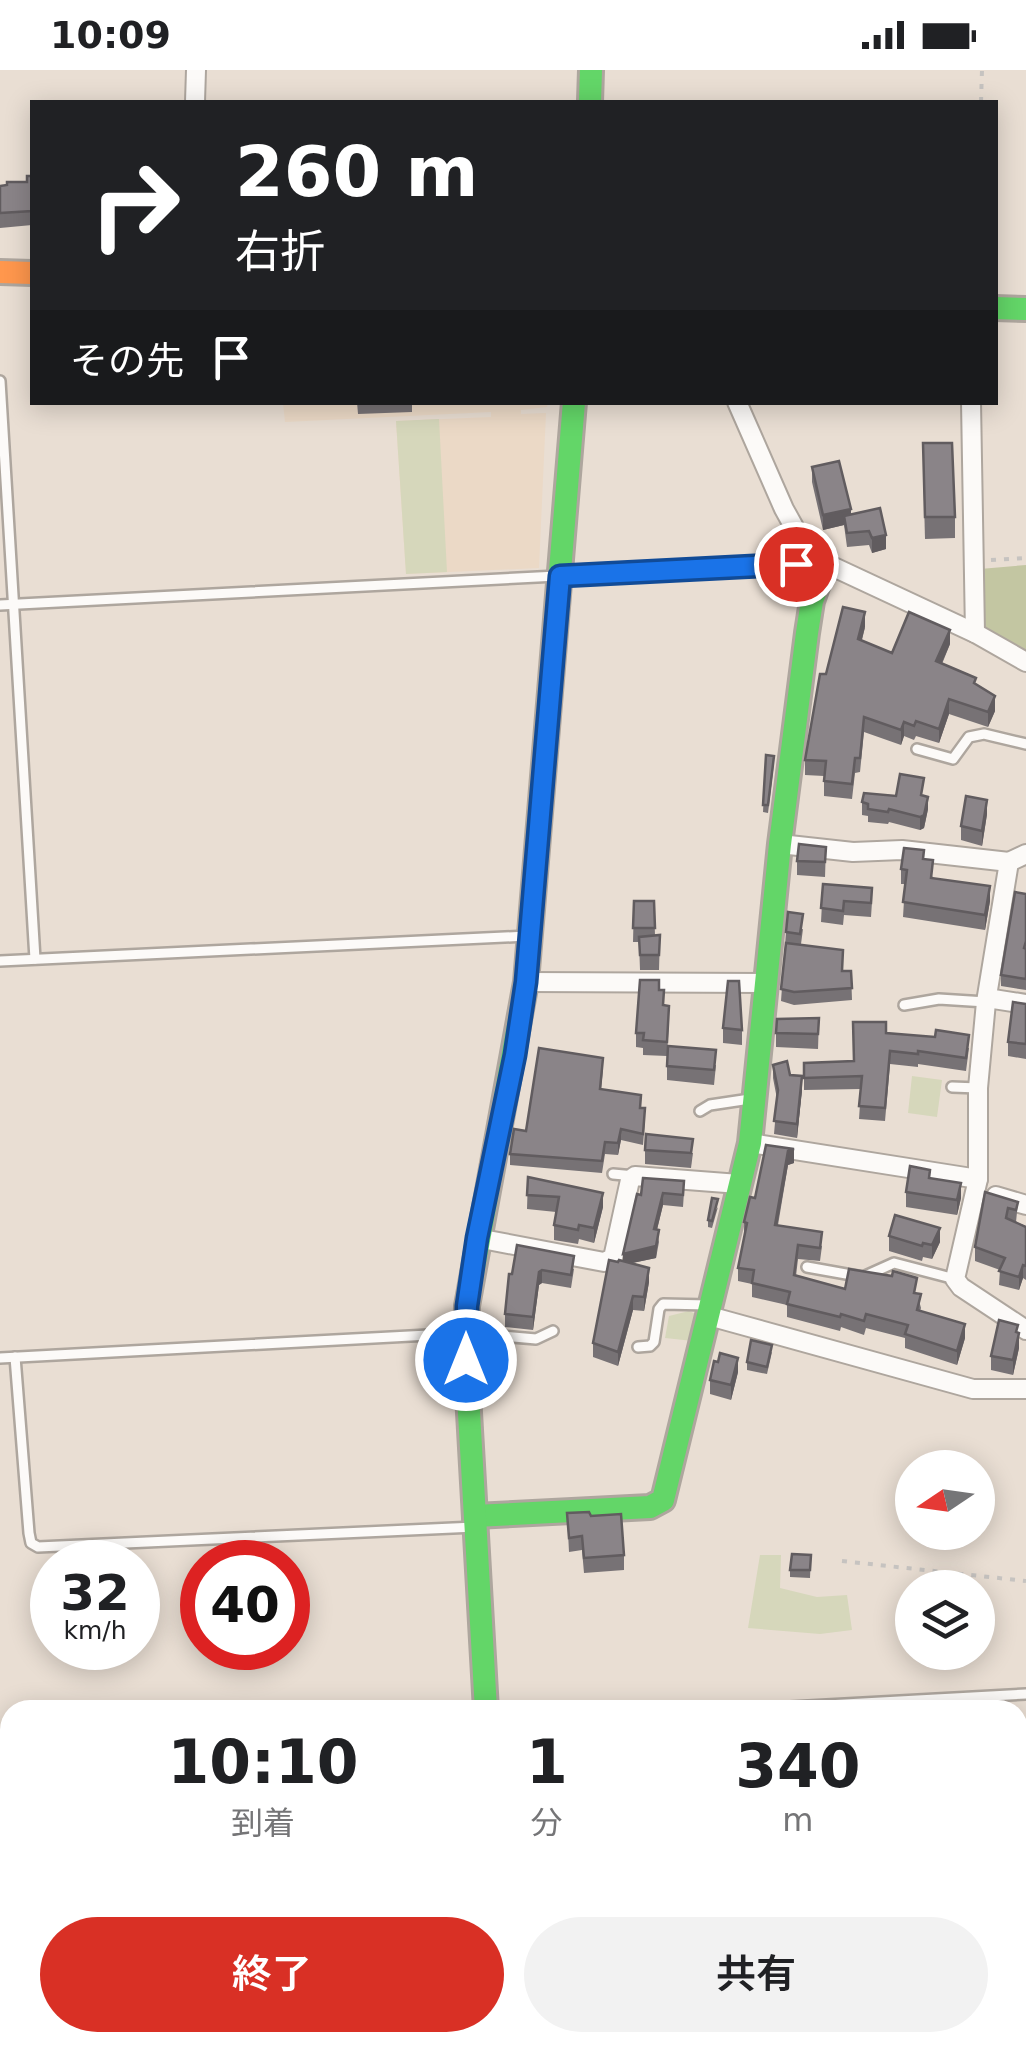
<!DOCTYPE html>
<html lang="ja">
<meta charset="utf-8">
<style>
:root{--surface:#fff;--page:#f2f2f2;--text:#202124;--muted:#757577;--accent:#d93025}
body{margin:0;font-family:"DejaVu Sans","Noto Sans JP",sans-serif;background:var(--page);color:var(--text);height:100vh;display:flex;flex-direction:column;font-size:38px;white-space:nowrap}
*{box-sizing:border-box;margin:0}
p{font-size:32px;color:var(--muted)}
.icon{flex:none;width:55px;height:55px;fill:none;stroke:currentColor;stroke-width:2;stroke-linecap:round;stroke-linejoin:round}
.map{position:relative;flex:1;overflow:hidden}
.details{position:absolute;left:0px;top:1630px;width:1028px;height:352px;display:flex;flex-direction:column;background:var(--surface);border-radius:30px 30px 0 0;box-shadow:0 5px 25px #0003}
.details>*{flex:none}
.guide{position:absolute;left:30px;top:30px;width:968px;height:305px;border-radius:0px;box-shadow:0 5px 25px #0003;background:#202124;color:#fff;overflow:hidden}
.needle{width:65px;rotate:257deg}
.buttons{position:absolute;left:895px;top:1380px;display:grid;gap:20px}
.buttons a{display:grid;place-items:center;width:100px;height:100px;border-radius:50%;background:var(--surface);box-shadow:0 5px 25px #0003;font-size:50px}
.speed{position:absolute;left:30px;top:1470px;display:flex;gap:20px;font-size:50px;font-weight:700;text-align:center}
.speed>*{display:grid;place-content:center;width:130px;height:130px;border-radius:50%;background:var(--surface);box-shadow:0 5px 25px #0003;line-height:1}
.speed small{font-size:25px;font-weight:400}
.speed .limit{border:15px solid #d22;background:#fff;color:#111}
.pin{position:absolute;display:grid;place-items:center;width:85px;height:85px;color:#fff;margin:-42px;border:5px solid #fff;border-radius:50%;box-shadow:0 2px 10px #0007}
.me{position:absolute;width:110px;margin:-55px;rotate:0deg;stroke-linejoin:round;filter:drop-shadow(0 0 8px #0008)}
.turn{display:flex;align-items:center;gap:35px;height:210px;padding:0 40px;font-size:45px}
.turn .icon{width:130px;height:130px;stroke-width:2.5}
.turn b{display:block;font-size:70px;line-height:85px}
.then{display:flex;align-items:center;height:95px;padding:0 40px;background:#0003;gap:20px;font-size:38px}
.eta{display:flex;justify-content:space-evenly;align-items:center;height:170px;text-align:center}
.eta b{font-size:60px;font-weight:600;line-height:70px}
.action{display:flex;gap:20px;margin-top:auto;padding:20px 40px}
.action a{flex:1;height:115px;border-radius:60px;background:var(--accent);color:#fff;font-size:40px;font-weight:600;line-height:115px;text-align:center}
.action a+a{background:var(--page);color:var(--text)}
.status{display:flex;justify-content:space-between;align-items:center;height:70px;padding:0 50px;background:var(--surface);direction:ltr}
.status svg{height:28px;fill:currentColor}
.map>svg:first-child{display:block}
.built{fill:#ebd9c6}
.green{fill:#d6d7bb}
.forest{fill:#c3c6a2}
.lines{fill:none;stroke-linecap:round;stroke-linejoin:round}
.lane-casing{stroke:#aea69e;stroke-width:14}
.street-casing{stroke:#aea69e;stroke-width:22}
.fast-casing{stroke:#aea69e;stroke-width:28}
.slow-casing{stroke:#aea69e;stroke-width:28}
.path{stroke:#c6c3c0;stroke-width:4;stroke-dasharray:5 8;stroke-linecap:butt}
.lane{stroke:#fcfaf8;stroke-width:9}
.street{stroke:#fcfaf8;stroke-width:18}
.fast{stroke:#63d668;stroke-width:22}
.slow{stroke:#ff974d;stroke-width:22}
.wall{fill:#777275}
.shaded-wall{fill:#615c5f}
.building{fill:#8a8488;stroke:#615c5f;stroke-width:2.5}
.route-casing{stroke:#114b97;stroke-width:25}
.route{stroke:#1a73e8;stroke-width:18}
</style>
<div class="status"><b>10:09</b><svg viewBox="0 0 49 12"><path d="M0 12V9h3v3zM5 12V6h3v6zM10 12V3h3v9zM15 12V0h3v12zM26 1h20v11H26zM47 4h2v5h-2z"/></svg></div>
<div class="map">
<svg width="1026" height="1982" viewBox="0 0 1026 1982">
<rect width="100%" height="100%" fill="#e9ded3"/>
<polygon class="built" points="283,333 548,333 547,337 521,340 521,344 546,343 539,498 406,504 396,351 491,347 491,342 285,352"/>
<g class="green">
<polygon points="439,349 447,502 406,504 396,351"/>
<polygon points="912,1006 942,1010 937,1047 908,1043"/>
<polygon points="689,1241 698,1245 693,1271 665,1268 669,1246"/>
<polygon points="760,1485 781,1485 780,1518 817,1527 847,1525 852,1560 820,1564 748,1558"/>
</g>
<polygon class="forest" points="1026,495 1026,584 981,559 980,499"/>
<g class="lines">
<g class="lane-casing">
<g id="lane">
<polyline points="0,311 35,889"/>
<polyline points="0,535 557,506"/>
<polyline points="917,679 953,689 969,667 984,664 1026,674"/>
<polyline points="0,891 527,866"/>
<polyline points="904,935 939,929 986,932"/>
<polyline points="952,1017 978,1018"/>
<polyline points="700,1041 710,1035 750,1029"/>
<polyline points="613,1104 635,1106"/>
<polyline points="807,1197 863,1207 894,1193 955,1209"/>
<polyline points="638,1277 650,1276 654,1272 659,1239 663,1234 709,1235"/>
<polyline points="15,1287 29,1463 31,1473 38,1477 475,1457"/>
<polyline points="0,1288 466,1263 536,1269 553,1261"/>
<polyline points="733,1640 1026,1624"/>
<polyline points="0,1681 10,1681"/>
<polyline points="458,1982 465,1972"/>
</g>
</g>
<g class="street-casing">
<g id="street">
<polyline points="195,32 196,0"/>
<polyline points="737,332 784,439 810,486 975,563 1026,592"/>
<polyline points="971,332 975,563"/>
<polyline points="560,505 796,494 810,486"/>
<polyline points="780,774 853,782 902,780 1009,792"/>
<polyline points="1026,784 1009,792 986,932 978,1018 978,1109 955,1209 961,1217 1026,1260"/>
<polyline points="526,912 766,913"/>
<polyline points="987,928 1026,934"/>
<polyline points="750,1073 978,1109"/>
<polyline points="996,1126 1026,1135"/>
<polyline points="477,1168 604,1192 613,1188 630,1110 635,1106 739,1114"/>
<polyline points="709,1246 973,1319 1026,1319"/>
</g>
</g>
<g class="fast-casing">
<g id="fast">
<polyline points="590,32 591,0"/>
<polyline points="995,238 1026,239"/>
<polyline points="475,1446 650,1437 663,1430 750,1073 780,774 807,563 812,531 825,494"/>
<polyline points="486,1640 466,1290 467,1236 526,912 574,332"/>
<polyline points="506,1972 506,1982"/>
</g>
</g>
<g class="slow-casing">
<polyline id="slow" points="0,202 32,203"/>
</g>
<g class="path">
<polyline points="981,32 982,0"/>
<polyline points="991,490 1026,488"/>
<polyline points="842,1491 1026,1511"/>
</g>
<use href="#lane" class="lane"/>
<use href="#street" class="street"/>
<use href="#fast" class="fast"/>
<use href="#slow" class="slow"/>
</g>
<g class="wall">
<polygon points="32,106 32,155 0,158 0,116 27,112"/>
<polygon points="357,332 412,332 412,342 358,344"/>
<polygon points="923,394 955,447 955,468 925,469"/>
<polygon points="812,397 851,444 880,438 886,479 872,483 869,475 847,477 844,455 823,460 812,412"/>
<polygon points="865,557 862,570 892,583 950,574 942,594 976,615 995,641 988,657 949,644 939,673 916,666 914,670 904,666 901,675 864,662 860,702 855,703 852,729 824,726 824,706 805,705 805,690 826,604"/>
<polygon points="766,685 774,693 768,743 763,742"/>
<polygon points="923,725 928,739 924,758 920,760 889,752 888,754 868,752 868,746 862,745 862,732 896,726"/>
<polygon points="987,744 982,776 961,770 961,756"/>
<polygon points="826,777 825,807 797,805 797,791"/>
<polygon points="924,789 933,808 990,831 985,860 903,847 905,814 901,814 901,799"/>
<polygon points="823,814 872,832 871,847 844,845 843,855 821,852"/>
<polygon points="1026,824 1026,920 1001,916 1001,905"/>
<polygon points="634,831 654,831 655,866 660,865 659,900 640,900 639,872 633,872"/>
<polygon points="803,859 801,874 842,901 851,901 852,930 794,935 781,931 786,862"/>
<polygon points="659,920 669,950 667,986 643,985 643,978 636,977 636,963"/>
<polygon points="1026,934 1026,989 1008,986 1008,972"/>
<polygon points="819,948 818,979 776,977 776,963"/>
<polygon points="723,958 742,960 742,975 723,973"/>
<polygon points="886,963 969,978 966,1001 918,994 918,997 890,994 885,1051 859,1049 861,1019 804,1020 804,993 853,991"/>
<polygon points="716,995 714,1015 667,1010 667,996"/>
<polygon points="773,995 790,1005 802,1020 797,1068 774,1064 777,1029 773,1008"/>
<polygon points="603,999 601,1020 641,1038 645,1050 643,1075 621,1070 618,1085 605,1084 602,1103 510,1095 510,1084"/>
<polygon points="766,1075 794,1093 788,1095 778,1155 822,1176 820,1191 798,1189 796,1206 845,1219 917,1223 921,1238 920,1241 965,1268 957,1295 905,1278 905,1268 866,1258 864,1265 841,1257 840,1261 787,1247 787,1235 752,1227 752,1214 738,1211 738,1198 744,1166 744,1152 755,1128"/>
<polygon points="645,1080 693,1083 691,1098 645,1094"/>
<polygon points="528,1107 603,1137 594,1173 579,1169 578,1174 554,1170 554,1155 556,1142 527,1139"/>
<polygon points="930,1108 961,1128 957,1145 906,1137 906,1122"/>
<polygon points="684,1122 683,1137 663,1135 657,1160 659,1172 656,1188 632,1193 649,1212 644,1241 633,1240 618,1296 593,1287 593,1273 618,1192 623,1191 641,1125"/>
<polygon points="985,1122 1018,1132 1016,1152 1026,1156 1026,1210 1023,1208 1019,1220 999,1215 1000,1200 975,1191 975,1177"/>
<polygon points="718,1137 712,1158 708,1157 708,1150"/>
<polygon points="889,1166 940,1172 932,1189 923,1187 922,1191 889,1181"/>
<polygon points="517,1175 574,1199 571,1218 542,1213 539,1215 533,1260 505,1257 505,1244"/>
<polygon points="1018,1262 1019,1278 1013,1305 991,1300 991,1286"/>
<polygon points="772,1282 767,1304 747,1300 747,1292"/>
<polygon points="738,1302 731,1330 710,1324 710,1310"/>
<polygon points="567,1443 591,1446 624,1485 624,1500 584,1503 582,1480 569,1482"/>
<polygon points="811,1485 810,1508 790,1507 790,1500"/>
</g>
<g class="shaded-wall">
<polygon points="851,439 851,453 844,446 844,455 823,460 823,445"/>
<polygon points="886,465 886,479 872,483 872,468"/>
<polygon points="865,542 865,557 858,584 858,569"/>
<polygon points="950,560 950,574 936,606 936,591"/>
<polygon points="995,626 995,641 988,657 988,642"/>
<polygon points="949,629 949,644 939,673 939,659"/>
<polygon points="904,652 904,666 901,675 901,660"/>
<polygon points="928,727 928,739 924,758 920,760 920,747"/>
<polygon points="987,730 987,744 982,776 982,761"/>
<polygon points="990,816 990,831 985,860 985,845"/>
<polygon points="802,1006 802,1020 797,1068 797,1054"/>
<polygon points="621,1059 621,1070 618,1085 618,1073"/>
<polygon points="794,1079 794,1093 788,1095 775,1168 775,1155 788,1081"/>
<polygon points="961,1113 961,1128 957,1145 957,1130"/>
<polygon points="603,1123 603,1137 594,1173 594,1158"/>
<polygon points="663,1123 663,1135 654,1171 654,1159"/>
<polygon points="940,1158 940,1172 932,1189 932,1175"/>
<polygon points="659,1160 656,1188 623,1195 623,1184"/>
<polygon points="1023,1195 1023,1208 1019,1220 1019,1207"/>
<polygon points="649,1198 649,1212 644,1241 644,1227"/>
<polygon points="542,1200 542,1213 539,1215 533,1260 533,1247 539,1202"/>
<polygon points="633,1226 633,1240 618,1296 618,1282"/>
<polygon points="965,1254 965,1268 957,1295 957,1281"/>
<polygon points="1019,1263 1019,1278 1013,1305 1013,1290"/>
<polygon points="738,1288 738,1302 731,1330 731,1315"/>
</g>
<g class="building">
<polygon points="27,106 32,106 32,141 0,143 0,116 7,115 7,112 27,112"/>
<polygon points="923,373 952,373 955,447 925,447"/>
<polygon points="839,391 851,439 823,445 812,397"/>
<polygon points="880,438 886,465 872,468 869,461 847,463 844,446"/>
<polygon points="843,537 865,542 858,569 892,583 909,542 950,560 936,591 976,608 974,613 995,626 988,642 949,629 939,659 916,651 914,656 904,652 901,660 864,647 860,688 855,688 852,714 824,711 826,691 805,690 820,604 826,604"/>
<polygon points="766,685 774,686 768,735 763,735"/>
<polygon points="900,704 924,708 921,725 928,727 924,745 920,747 889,739 888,742 868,739 868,734 862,732 864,723 896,726"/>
<polygon points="966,726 987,730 982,761 961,756"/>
<polygon points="799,774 826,777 825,792 797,791"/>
<polygon points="904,778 924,780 923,789 933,790 931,808 990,816 985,845 903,832 907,800 901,799"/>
<polygon points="823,814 872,818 871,833 844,831 843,841 821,838"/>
<polygon points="1015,822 1026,824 1026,871 1024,878 1026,879 1026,909 1001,905"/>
<polygon points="634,831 654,831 655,858 633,858"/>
<polygon points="788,842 803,844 800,864 786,862"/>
<polygon points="660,865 659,885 640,885 639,867"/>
<polygon points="786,873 843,880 842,901 851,901 852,918 794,922 781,919"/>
<polygon points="640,910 659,910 659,920 664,920 663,935 669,936 667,972 643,970 644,963 636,963"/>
<polygon points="728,911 739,911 742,960 723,958"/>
<polygon points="1013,932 1026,934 1026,974 1008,972"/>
<polygon points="819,948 818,964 776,963 777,949"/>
<polygon points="853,952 886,952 886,963 935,967 936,960 969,965 966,988 918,981 918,984 890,981 885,1038 859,1036 862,1006 804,1008 804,993 854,991"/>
<polygon points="668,976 716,980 714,1000 667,996"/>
<polygon points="539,978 603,988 600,1019 641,1025 640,1038 645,1038 643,1064 621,1059 618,1073 605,1072 602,1091 510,1084 514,1059 526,1061"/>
<polygon points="787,991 790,1005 802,1006 797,1054 774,1051 778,1020 773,995"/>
<polygon points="646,1064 693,1069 691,1083 645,1080"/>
<polygon points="766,1075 794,1079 788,1081 775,1155 822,1162 820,1178 798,1175 794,1205 845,1219 849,1199 892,1206 893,1201 917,1208 914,1223 921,1224 917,1240 965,1254 957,1281 905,1264 908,1255 866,1244 864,1251 841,1244 840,1247 787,1234 790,1222 752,1213 754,1200 738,1198 747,1153 744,1152 750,1127 755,1128"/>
<polygon points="910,1096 930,1100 929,1108 961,1113 957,1130 906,1122"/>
<polygon points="528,1107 603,1123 594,1158 579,1155 578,1160 554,1155 559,1127 527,1125"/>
<polygon points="643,1108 684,1111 683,1125 663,1123 654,1159 659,1160 656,1176 623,1184 637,1124 641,1125"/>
<polygon points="985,1122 1018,1132 1016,1140 1008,1138 1006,1148 1026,1157 1026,1196 1023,1195 1019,1207 999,1201 1005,1188 975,1177"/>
<polygon points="712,1128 718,1129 712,1151 708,1150"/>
<polygon points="895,1145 940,1158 932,1175 923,1173 922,1176 889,1166"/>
<polygon points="517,1175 574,1186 571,1205 542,1200 539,1202 533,1247 505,1244 509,1204 512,1204"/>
<polygon points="609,1190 618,1192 619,1190 649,1198 644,1227 633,1226 618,1282 593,1273"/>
<polygon points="999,1250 1018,1255 1016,1262 1019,1263 1013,1290 991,1286"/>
<polygon points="751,1270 772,1275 767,1297 747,1292"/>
<polygon points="720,1283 738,1288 731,1315 710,1310 714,1291 718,1292"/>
<polygon points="589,1442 591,1446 621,1444 624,1485 584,1488 582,1466 569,1468 567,1443"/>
<polygon points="792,1484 811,1485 810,1500 790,1500"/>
</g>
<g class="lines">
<g class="route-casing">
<polyline id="route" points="466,1290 467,1236 477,1168 515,985 526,912 560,506 796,494"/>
</g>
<use href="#route" class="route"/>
</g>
</svg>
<div class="buttons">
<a><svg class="needle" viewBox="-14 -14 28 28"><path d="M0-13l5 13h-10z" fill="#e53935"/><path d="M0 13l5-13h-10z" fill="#757577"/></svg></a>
<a><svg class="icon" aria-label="layers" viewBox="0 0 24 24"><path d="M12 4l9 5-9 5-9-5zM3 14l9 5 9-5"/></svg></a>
</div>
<div class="speed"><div>32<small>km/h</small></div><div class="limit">40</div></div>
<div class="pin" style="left:796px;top:494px;background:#d93025"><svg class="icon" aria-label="arrive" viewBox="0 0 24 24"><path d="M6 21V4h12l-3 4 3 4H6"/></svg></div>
<svg class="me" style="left:466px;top:1290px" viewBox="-20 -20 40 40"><circle r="17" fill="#1a73e8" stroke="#fff" stroke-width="3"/><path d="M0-11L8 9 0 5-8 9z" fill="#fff"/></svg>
<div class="guide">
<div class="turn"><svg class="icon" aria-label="right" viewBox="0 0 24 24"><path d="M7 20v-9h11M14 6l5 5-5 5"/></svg><div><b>260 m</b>右折</div></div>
<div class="then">その先<svg class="icon" aria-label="arrive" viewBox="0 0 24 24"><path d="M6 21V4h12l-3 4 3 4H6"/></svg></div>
</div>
<section class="details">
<div class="eta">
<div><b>10:10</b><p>到着</p></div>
<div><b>1</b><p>分</p></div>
<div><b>340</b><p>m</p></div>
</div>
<div class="action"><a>終了</a><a>共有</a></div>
</section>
</div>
